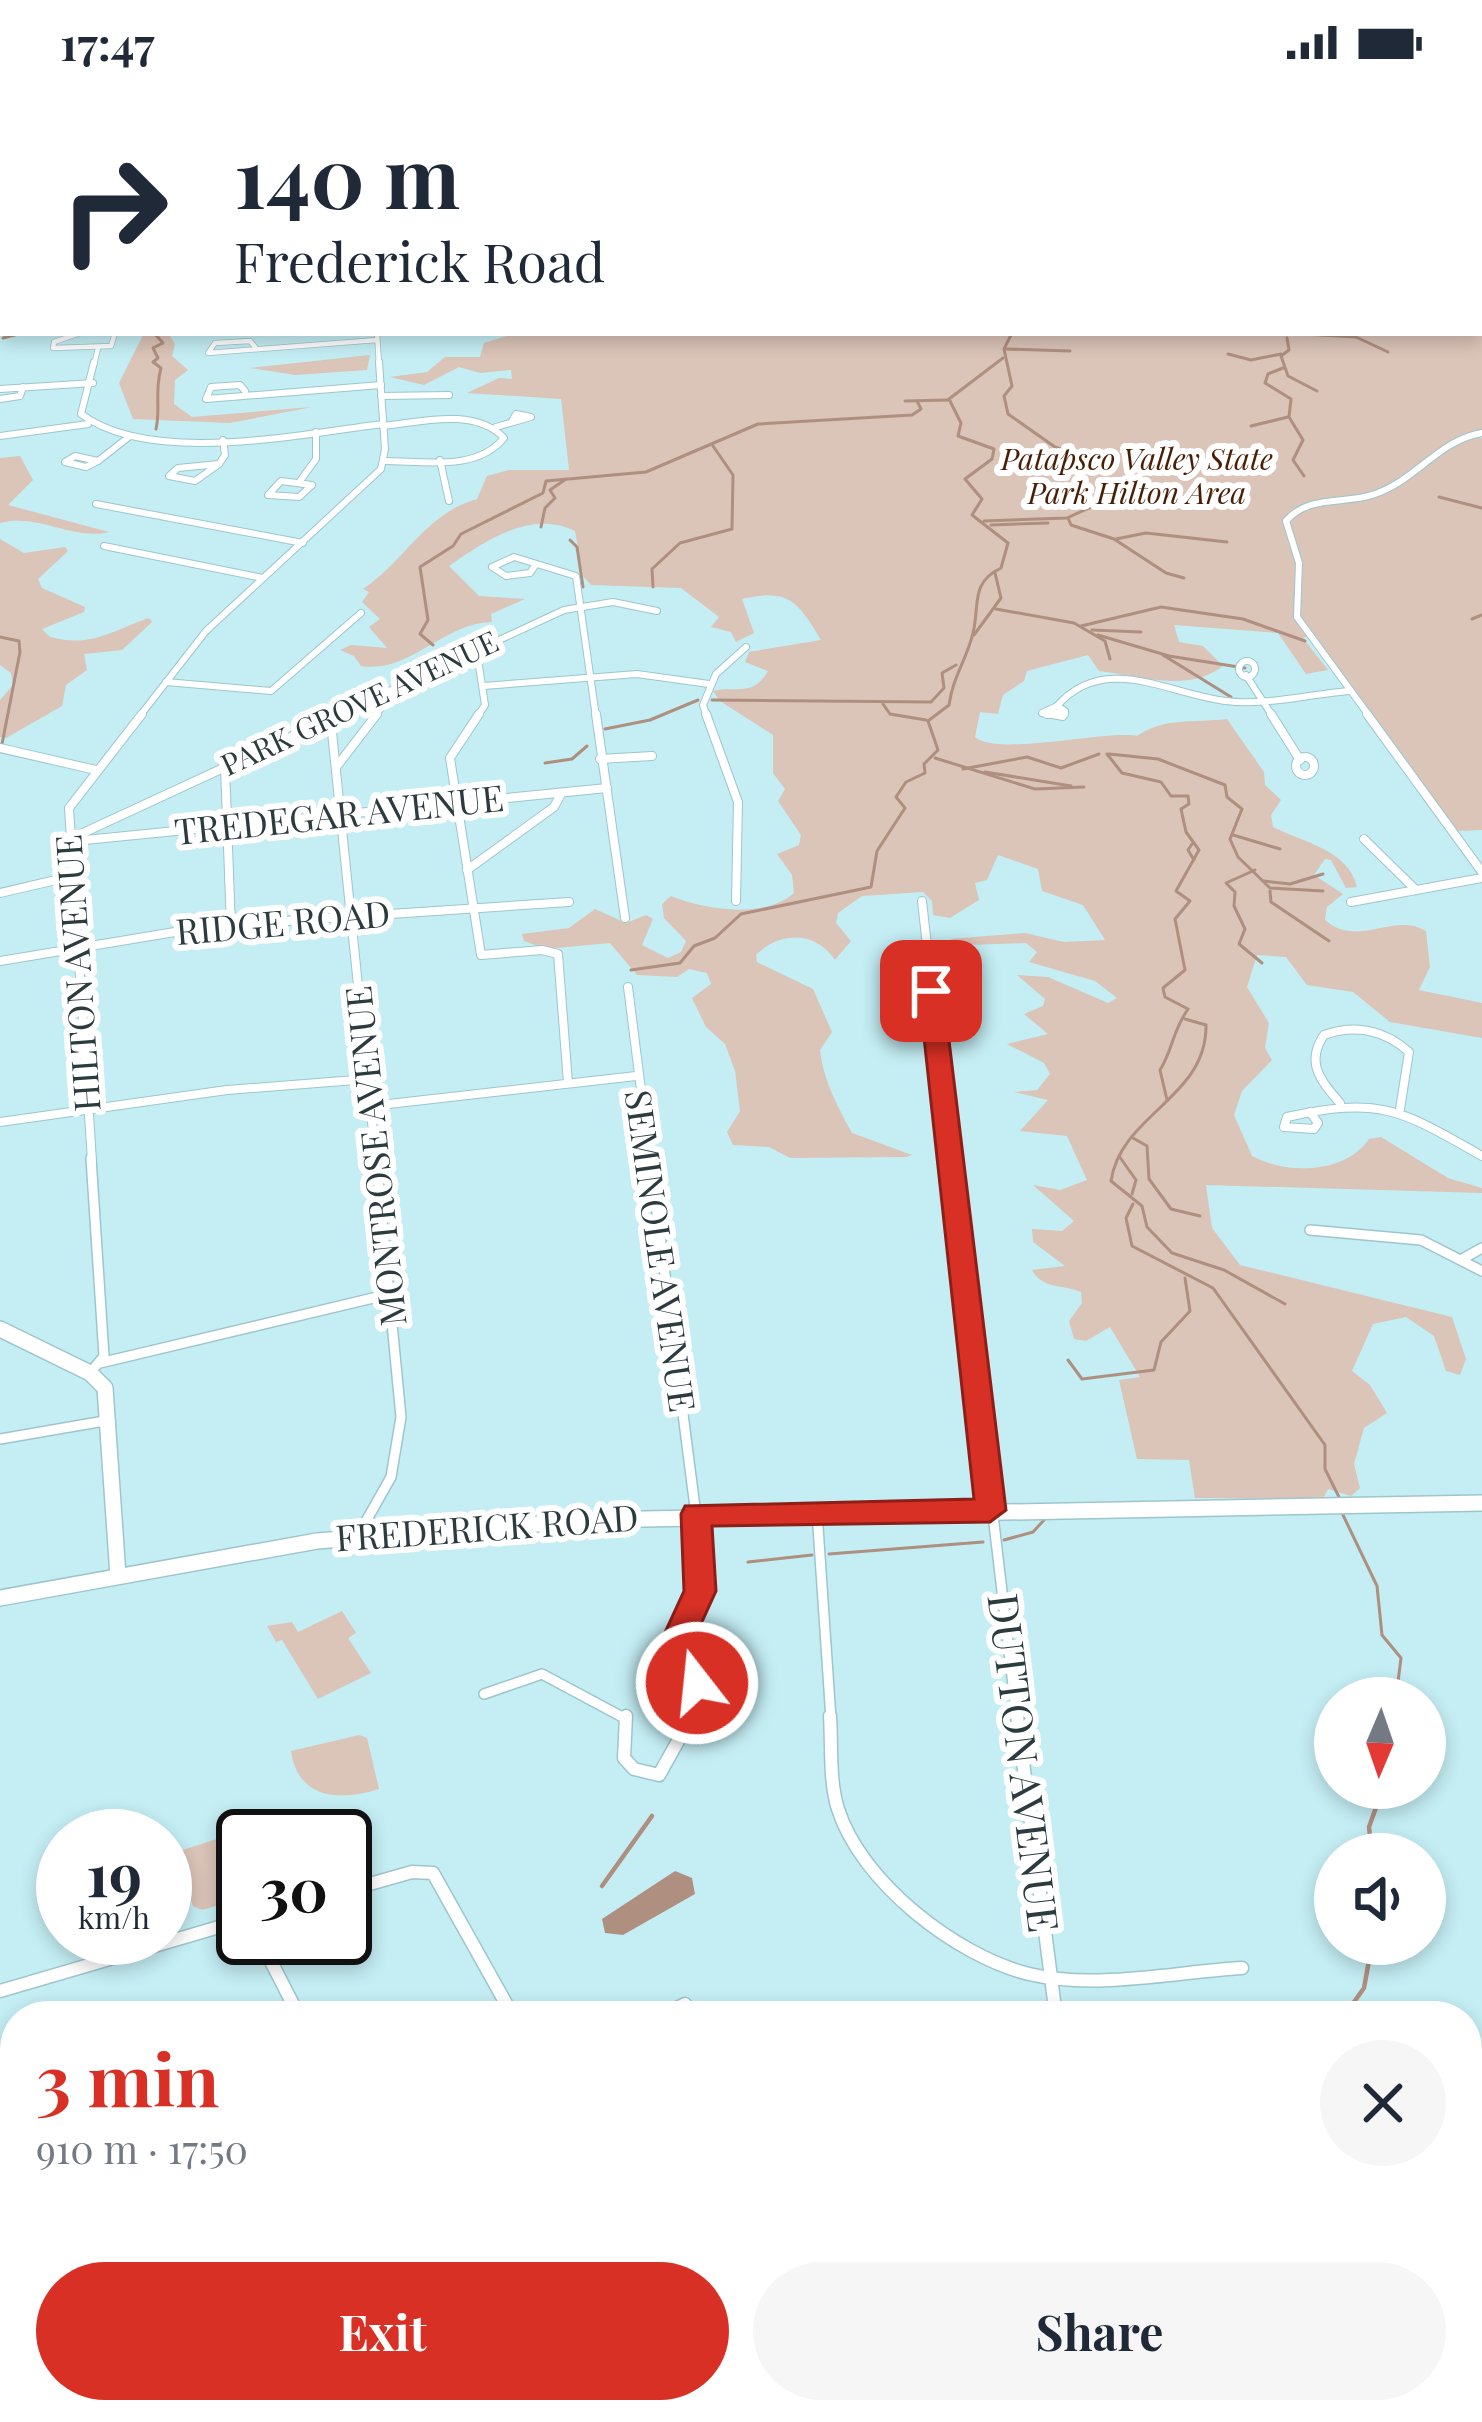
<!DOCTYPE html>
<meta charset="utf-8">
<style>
:root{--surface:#fff;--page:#f6f6f7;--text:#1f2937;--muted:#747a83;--accent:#d93025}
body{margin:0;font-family:"Playfair Display",serif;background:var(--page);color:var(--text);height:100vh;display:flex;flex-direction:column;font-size:45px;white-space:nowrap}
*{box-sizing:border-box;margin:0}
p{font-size:39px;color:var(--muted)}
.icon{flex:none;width:66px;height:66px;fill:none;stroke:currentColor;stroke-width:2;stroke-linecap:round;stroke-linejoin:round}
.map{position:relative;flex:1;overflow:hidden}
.sheet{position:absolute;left:0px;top:1917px;width:1482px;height:423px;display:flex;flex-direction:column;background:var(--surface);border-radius:48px 48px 0 0;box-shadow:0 6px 18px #0003}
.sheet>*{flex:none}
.hud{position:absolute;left:0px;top:0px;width:1482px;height:252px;box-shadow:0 6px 18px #0003;background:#fff;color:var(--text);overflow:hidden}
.needle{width:78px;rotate:182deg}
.fabs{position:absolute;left:1314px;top:1593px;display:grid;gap:24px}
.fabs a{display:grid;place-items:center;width:132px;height:132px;border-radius:50%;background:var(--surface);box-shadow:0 6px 18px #0003;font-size:60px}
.speed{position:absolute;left:36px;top:1725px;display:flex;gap:24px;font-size:60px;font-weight:700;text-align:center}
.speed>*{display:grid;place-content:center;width:156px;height:156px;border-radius:50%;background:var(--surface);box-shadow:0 6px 18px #0003;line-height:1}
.speed small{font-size:30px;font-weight:400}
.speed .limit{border:6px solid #111;border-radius:18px;background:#fff;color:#111}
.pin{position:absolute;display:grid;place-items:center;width:102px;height:102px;color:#fff;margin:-51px;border-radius:24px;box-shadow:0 6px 18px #0006}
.me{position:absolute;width:132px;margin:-66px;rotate:344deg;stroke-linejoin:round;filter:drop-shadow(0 0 9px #0008)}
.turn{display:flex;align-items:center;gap:42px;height:252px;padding:0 36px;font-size:54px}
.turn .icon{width:156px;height:156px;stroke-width:2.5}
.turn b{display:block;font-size:84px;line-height:102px}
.round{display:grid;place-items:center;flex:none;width:126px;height:126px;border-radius:63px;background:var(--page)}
.headline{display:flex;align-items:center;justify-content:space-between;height:204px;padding:0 36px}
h1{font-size:72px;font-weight:700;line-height:90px;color:var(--accent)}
.button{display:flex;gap:24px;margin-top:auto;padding:24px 36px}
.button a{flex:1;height:138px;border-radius:72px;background:var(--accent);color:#fff;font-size:48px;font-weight:700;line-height:138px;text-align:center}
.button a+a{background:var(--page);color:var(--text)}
.status{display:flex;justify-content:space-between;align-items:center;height:84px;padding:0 60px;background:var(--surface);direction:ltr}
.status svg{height:33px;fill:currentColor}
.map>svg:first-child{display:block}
.green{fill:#dbc4b8}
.water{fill:#af8f7f}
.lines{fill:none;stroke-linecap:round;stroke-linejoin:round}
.stream-far1{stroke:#af8f7f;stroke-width:3}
.stream{stroke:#af8f7f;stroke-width:4.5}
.street-far4-casing{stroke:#9dc6cc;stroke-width:6}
.street-far3-casing{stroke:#9dc6cc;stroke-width:8}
.street-far2-casing{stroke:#9dc6cc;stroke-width:10}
.street-far1-casing{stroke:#9dc6cc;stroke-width:12}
.street-casing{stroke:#9dc6cc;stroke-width:15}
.secondary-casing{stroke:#9dc6cc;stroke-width:20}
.primary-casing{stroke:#9dc6cc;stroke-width:18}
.street-far4{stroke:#fff;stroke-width:4.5}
.street-far3{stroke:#fff;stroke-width:6}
.street-far2{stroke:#fff;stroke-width:8}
.street-far1{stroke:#fff;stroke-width:9}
.street{stroke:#fff;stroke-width:12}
.secondary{stroke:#fff;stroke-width:16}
.primary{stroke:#fff;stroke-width:15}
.rail{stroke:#455a5d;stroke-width:3;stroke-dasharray:12 12;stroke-linecap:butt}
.route{fill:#d93025;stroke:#8d1f18;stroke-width:3}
.labels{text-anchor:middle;stroke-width:12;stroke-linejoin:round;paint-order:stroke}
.far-park-label{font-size:30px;font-style:italic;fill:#491e04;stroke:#fff}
.far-street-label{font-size:30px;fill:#2b3b3e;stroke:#fff}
.street-label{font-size:36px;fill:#2b3b3e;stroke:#fff}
.near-street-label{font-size:42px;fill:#2b3b3e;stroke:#fff}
</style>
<div class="status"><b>17:47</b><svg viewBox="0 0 49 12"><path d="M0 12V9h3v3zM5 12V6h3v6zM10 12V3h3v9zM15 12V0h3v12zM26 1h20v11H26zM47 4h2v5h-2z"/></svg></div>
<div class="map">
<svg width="1482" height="2338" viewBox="0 0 1482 2338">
<rect width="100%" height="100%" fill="#c4eef4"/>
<g class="green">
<path d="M732 0H1482V350L1475 351 1482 354V746L1457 747 1309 552 1303 554 1328 586 1306 590 1278 549 1174 541 1179 558 1203 562 1223 582C1187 609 1141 592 1099 587L1088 571 1027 587 1024 597 1003 611 998 630 980 628 975 653C997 673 1106 646 1137 652 1165 633 1192 639 1227 635L1264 688 1265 701 1281 716 1271 731 1273 743C1302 758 1349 766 1357 803L1346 804 1331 776 1325 775 1314 791 1343 810 1327 823 1325 836C1358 865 1394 827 1426 847L1430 883 1419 906 1482 919V954L1390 938 1353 908 1307 901 1286 873 1257 871 1247 903 1269 939 1265 964 1272 976 1242 1007 1234 1031 1252 1072C1287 1091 1345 1090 1369 1055L1381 1053 1448 1094 1482 1104V1109L1206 1101 1212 1144 1240 1181 1452 1233 1466 1275 1460 1291 1446 1287 1434 1252 1406 1233 1373 1240 1352 1287 1370 1301 1387 1329 1364 1344 1354 1380 1360 1404 1351 1412 1328 1405 1323 1415 1195 1414 1189 1376 1137 1375 1119 1296 1140 1293 1110 1243 1086 1257 1074 1255 1069 1237 1082 1219 1081 1208C1063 1200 1043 1206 1032 1186L1065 1182 1033 1158 1032 1145 1062 1147 1074 1137 1033 1101 1060 1106 1087 1096 1067 1052 1020 1047 1048 1016 1014 1008 1037 1006 1050 990 1044 979 1007 960 1048 950 1024 930 1043 922 1045 915 1017 891 1048 893 1108 919 1117 914 1095 897 1029 878 1037 868 1026 859 968 861 950 855 1025 849 1064 858 1105 856 1083 821 1042 807 1038 785 998 771 987 796 975 799 979 816 950 834 933 831 932 817 923 808 862 812 838 829 836 839 851 857 835 876C815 846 779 848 756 871L757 878 813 905 832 948 820 966C823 996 838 1023 852 1049L912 1071 906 1073 790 1074 769 1063 733 1061 727 1048 740 1027 735 987 725 960 706 943 692 914 711 900 707 889 689 885 677 893 637 891 610 859 546 865 524 857 522 850 569 844 595 825 626 839 646 831 653 835 642 861 668 874 681 868 686 857 664 834 662 820 671 812C703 825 764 836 794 809L792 791 777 770 799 761 801 751 778 717 785 705 773 689V651L720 617 713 607C738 601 752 614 768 587L745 578 749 568 821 556C798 518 789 504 742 515L754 549 736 558 731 548 711 543 719 533 681 504 591 501 583 492 575 447C530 425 484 458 449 482L479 512 525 515 491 530 492 538C444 538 410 590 361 582L354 572 340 566 351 561 387 564 369 543 380 535 362 518 369 508 363 505C405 477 426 429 477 415L487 392 509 386H569L561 315 467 309 499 294 512 295 511 286 480 289 459 283 424 301 390 293 427 288 445 273H480L484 259 516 249H1479V3Z"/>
<polygon points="144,249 168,249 175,260 172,272 188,286 175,296 174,320 192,333 312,323 230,339 133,335 119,299"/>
<polygon points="370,271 367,286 295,291 250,284"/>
<path d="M20 372 33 396 8 421 109 448C74 457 38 429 0 439V374Z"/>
<path d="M0 455 24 469 65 463 68 467 38 495 42 504 85 523 84 528 42 545 50 553C92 564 111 547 149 534L152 538 122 566 84 570 87 586 66 601 62 622 6 654 0 653V616L13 601 11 589 0 581Z"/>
<polygon points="342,1527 356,1549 348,1554 371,1589 318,1615 282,1556 276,1558 267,1542 292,1538 298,1548"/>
<path d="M359 1651 367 1654 379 1705C340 1717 298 1716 291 1667Z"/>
<polygon points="223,1753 243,1756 243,1814 202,1826 193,1822 173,1769"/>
</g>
<polygon class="water" points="675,1787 692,1794 695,1810 623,1851 605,1849 602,1835"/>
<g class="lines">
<g class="stream-far1">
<polyline points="59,0 77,3"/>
<polyline points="0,1 7,0"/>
<polyline points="135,3 139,0"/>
<path d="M154 249 163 259 153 264 158 274 153 278 161 284C154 310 161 323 156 345"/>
<polyline points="1012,249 1004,265 1012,302 1004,312 1008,330 1055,363 1108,381"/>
<polyline points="1284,249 1356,253 1388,268"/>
<polyline points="3,254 22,249"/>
<polyline points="1287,254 1289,266 1281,272 1288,292 1317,307"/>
<polyline points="1006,265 1070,267"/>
<polyline points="1228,270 1251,276 1281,270"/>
<polyline points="1283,284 1268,290 1265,299 1291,315 1289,333 1303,356 1293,376 1304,392"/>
<polyline points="949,315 1003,274"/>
<polyline points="905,317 948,316"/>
<polyline points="1251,342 1288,333"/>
<polyline points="1439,413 1482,424"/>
<polyline points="1068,434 1071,441 1114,455 1166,489 1184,494"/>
<polyline points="984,437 1067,434 1122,409"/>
<polyline points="991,441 1048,439"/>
<polyline points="541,443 545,424 555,414 550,406 566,395"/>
<polyline points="1116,455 1146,449 1227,458"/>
<polyline points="570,456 577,463 583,503"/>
<polyline points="653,503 652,485 680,459 732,445 733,391 713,362"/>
<polyline points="996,525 1074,539 1105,557 1110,575"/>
<polyline points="1472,535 1482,531"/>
<polyline points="1081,542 1161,523 1243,535 1305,557"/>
<polyline points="1092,546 1141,548"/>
<polyline points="974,551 1001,514 995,489"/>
<polyline points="1098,551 1169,572 1245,584"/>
<polyline points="0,553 19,557 20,568 2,660"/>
<polyline points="433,561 420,550 428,536 420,483 453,462 461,450 543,409 546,397 646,388 758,340 912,331 921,325 917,317"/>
<polyline points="1163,571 1231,613"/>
<polyline points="712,616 931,618 944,604 942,589 956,581"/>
<polyline points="883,620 890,630 926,636"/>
<path d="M928 637 949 621C953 592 967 575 973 549 980 520 970 499 1001 484L1008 459 972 431 982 415 965 395 992 375 994 365 958 352 961 339 950 317"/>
<polyline points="605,645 650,636 698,616"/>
<path d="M1107 670 1122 689 1161 698 1171 712H1188L1189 720 1181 725 1186 748 1199 766 1176 807 1190 817 1175 835 1185 886 1163 904 1165 913 1188 925C1172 948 1173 965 1160 986L1167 1016"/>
<polyline points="1109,670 1158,675 1225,701 1227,713 1242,725 1230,755 1238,773 1270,804 1323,807"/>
<polyline points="935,674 1035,705 1084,703"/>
<polyline points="545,679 572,675 587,662"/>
<polyline points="963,685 1027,673 1061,684 1099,670"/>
<polyline points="985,688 1071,702"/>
<polyline points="1233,751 1280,765"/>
<polyline points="1192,760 1188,766 1194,776"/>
<polyline points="1255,786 1226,799 1235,808 1234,822 1245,845 1239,860 1262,879"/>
<polyline points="1264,797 1290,800 1323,790"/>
<polyline points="1270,807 1271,818 1329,857"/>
<polyline points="631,886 680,879 694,862 715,854 741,830 871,803 877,767 905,724 896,713 906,698 925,689 924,680 938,666 928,637"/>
<path d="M1185 935 1206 941C1207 1014 1121 1030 1111 1097L1142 1122 1147 1143 1172 1169 1224 1186 1285 1220"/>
<polyline points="1133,1054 1147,1062 1149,1095 1171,1125 1200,1132"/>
<polyline points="1119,1072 1136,1096 1132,1110"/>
<polyline points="1133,1120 1126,1134 1132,1162 1213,1204 1325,1361 1325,1385 1339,1413"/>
<polyline points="1068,1276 1082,1295 1154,1286 1161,1258 1190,1227 1185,1194"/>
<polyline points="1343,1431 1377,1502 1382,1551 1401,1574 1396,1614"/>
<polyline points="1004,1456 1033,1448 1044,1436"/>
<polyline points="829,1470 983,1458"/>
<polyline points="748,1478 812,1471"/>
</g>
<g class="stream">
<polyline points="1372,1770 1369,1743 1383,1704"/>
<polyline points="602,1802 652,1732"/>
<polyline points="1344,1932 1364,1904 1372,1860"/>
<polyline points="300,2325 316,2338"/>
<polyline points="79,2332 109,2325"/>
</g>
<g class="street-far4-casing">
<g id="street-far4">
<polyline points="80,249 54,258 53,264 111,262 115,249"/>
<polyline points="377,249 379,281"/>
<polyline points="255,263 250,257 215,259 208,269 377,256"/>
<polyline points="94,281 98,264"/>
</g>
</g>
<g class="street-far3-casing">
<g id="street-far3">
<path d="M94 278 81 330C151 382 300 350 383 340"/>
<polyline points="0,305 93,299"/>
<polyline points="245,307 240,301 211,303 206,315 381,301"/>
<polyline points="381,312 449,311"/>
<polyline points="0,315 20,312 23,303"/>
<path d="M383 342C421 338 474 323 504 354 476 388 423 377 384 377"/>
<polyline points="496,343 531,333 516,330 512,337"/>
<polyline points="0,352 88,340"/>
<polygon points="75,372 98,377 86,383 65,378"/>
<polyline points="440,376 449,417"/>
<polyline points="98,377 130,352"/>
<polygon points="219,380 195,397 169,392 178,384"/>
<polyline points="219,380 225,371 223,356"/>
<polygon points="281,397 312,401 299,413 268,411"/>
<polyline points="300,397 316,375 316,348"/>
<polyline points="96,420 303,459"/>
<polyline points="104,462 263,494"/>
<polyline points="536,480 530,489 506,492 492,483 514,473 576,492 596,633"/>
<polyline points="470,569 479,582 485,621 477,633"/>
<circle cx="1247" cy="585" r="8"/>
<polyline points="1246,591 1273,633"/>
<polyline points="166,598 271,607 361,529"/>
<polyline points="483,602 637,590 709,600"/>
<polygon points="1057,622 1065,627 1063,633 1042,629"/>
<path d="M1057 622C1105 568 1168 610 1226 617 1264 622 1311 610 1349 607"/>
<polyline points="139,633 206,547 381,385 385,365 379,278"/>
<polyline points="333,633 564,526 613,518 657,527"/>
<polyline points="374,633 395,606"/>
<polyline points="707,633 703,621 716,590 746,563"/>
<path d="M1370 633 1297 533 1299 479 1286 437C1309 410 1345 421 1375 410 1416 396 1439 356 1482 349"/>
</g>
</g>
<g class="street-far2-casing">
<g id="street-far2">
<polyline points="479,630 450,674 481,871 542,866 558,870 568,999"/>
<polyline points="596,630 625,834"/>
<polyline points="706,630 738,718 736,817"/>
<polyline points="1047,630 1064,630"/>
<polyline points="1271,630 1300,676"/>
<polyline points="1367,630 1482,788"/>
<polyline points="324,638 332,648 376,1077"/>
<polyline points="0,664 96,686"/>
<circle cx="1305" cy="682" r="9"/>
<polyline points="600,675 652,672"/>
<polyline points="337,682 377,630"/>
<polyline points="225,683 231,843"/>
<polyline points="70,755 340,630"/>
<polyline points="1364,755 1415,805"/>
<polyline points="75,757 607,704"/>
<polyline points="467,786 554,723 561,710"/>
<polyline points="0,809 73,792"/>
<polyline points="922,817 951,1077"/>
<polyline points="1351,818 1482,794"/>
<polyline points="0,877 211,842 569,818"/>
<polyline points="628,903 650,1077"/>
<path d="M1340 1019C1321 997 1305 979 1324 951 1355 940 1385 946 1409 968L1400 1025"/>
<polyline points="371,1022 636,992"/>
<path d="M1310 1028 1318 1039 1314 1045 1284 1043 1287 1033C1381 1012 1401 1026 1482 1072"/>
<polyline points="0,1038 227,1006 368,995"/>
<polyline points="92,1077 69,724 142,630"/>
</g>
</g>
<g class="street-far1-casing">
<g id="street-far1">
<polyline points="650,1074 696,1431 700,1506 678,1555 682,1575 697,1599 699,1619 690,1635"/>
<polyline points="951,1074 1017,1635"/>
<polyline points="1310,1146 1421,1156 1482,1187"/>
<polyline points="1464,1174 1482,1164"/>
<polyline points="100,1279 390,1210"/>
<polyline points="90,1289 104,1272 91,1074"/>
<polyline points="0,1355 110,1336"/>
<polyline points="817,1428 831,1635"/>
<polyline points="357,1453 391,1393 401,1333 376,1074"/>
<polyline points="484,1610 542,1590 626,1635"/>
</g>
</g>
<g class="street-casing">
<g id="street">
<polyline points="626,1632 624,1674 634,1685 659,1691 692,1632"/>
<path d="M830 1632C832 1662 829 1697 838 1725 861 1798 956 1872 1029 1890 1096 1906 1174 1888 1242 1884"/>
<polyline points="1017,1632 1056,1932"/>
<polyline points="345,1807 412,1788 433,1789 513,1932"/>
<polyline points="259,1854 299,1932"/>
<polyline points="0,1907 243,1836"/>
<polyline points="661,1932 685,1920"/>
<polyline points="0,2181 15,2220"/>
<polyline points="56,2325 61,2338"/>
<polyline points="499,2325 506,2338"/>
<polyline points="872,2325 879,2338"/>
<polyline points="1399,2325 1399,2338"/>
</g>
</g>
<g class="secondary-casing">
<g id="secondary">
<polyline points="1182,2325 1291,2338"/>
<polyline points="1115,2329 1185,2338"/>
<polyline points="1041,2338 1125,2325"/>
</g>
</g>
<g class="primary-casing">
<g id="primary">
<polyline points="0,1245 90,1289 105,1304 118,1492"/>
<polyline points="0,1514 317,1457 590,1436 1482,1419"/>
</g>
</g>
<use href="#street-far4" class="street-far4"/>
<use href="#street-far3" class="street-far3"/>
<use href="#street-far2" class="street-far2"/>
<use href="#street-far1" class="street-far1"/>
<use href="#street" class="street"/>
<use href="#secondary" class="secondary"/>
<use href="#primary" class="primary"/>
<polyline class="rail" points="724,0 732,3"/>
</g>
<path class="route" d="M931 900 943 907 1006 1426 990 1438 712 1442 716 1507 694 1555 713 1599 709 1608C678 1619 666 1579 662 1555L684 1507 681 1430 685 1422 974 1415 919 907Z"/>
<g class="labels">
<g class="far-park-label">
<text x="1137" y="386">Patapsco Valley State<tspan x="1137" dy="34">Park Hilton Area</tspan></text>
</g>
<g class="far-street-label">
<text transform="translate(360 620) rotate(-25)" y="10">PARK GROVE AVENUE</text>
</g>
<g class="street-label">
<text transform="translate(339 731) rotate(-6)" y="13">TREDEGAR AVENUE</text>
<text transform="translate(283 839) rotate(-5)" y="13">RIDGE ROAD</text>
<text transform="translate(78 889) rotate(-94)" y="13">HILTON AVENUE</text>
<text transform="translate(376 1072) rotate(-96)" y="13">MONTROSE AVENUE</text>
<text transform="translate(660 1167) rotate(82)" y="13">SEMINOLE AVENUE</text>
<text transform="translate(487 1444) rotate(-4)" y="13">FREDERICK ROAD</text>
</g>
<g class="near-street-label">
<text transform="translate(1023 1679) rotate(83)" y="15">DUTTON AVENUE</text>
</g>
</g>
</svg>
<div class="fabs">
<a><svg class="needle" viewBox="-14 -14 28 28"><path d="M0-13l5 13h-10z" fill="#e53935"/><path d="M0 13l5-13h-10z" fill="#747a83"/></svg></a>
<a><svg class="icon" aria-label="sound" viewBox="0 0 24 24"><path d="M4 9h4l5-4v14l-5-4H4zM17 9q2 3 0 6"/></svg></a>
</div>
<div class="speed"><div>19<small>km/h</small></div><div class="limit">30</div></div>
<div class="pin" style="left:931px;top:907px;background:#d93025"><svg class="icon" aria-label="arrive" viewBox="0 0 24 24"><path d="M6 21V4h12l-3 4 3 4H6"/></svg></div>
<svg class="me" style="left:697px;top:1599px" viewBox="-20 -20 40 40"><circle r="17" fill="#d93025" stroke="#fff" stroke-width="3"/><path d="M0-11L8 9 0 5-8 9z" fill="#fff"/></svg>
<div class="hud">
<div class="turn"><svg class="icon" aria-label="right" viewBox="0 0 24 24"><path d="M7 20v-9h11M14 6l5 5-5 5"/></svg><div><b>140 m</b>Frederick Road</div></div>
</div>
<section class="sheet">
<div class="headline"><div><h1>3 min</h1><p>910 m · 17:50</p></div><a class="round"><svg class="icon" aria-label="close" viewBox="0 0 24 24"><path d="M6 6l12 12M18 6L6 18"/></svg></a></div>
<div class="button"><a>Exit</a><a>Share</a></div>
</section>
</div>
